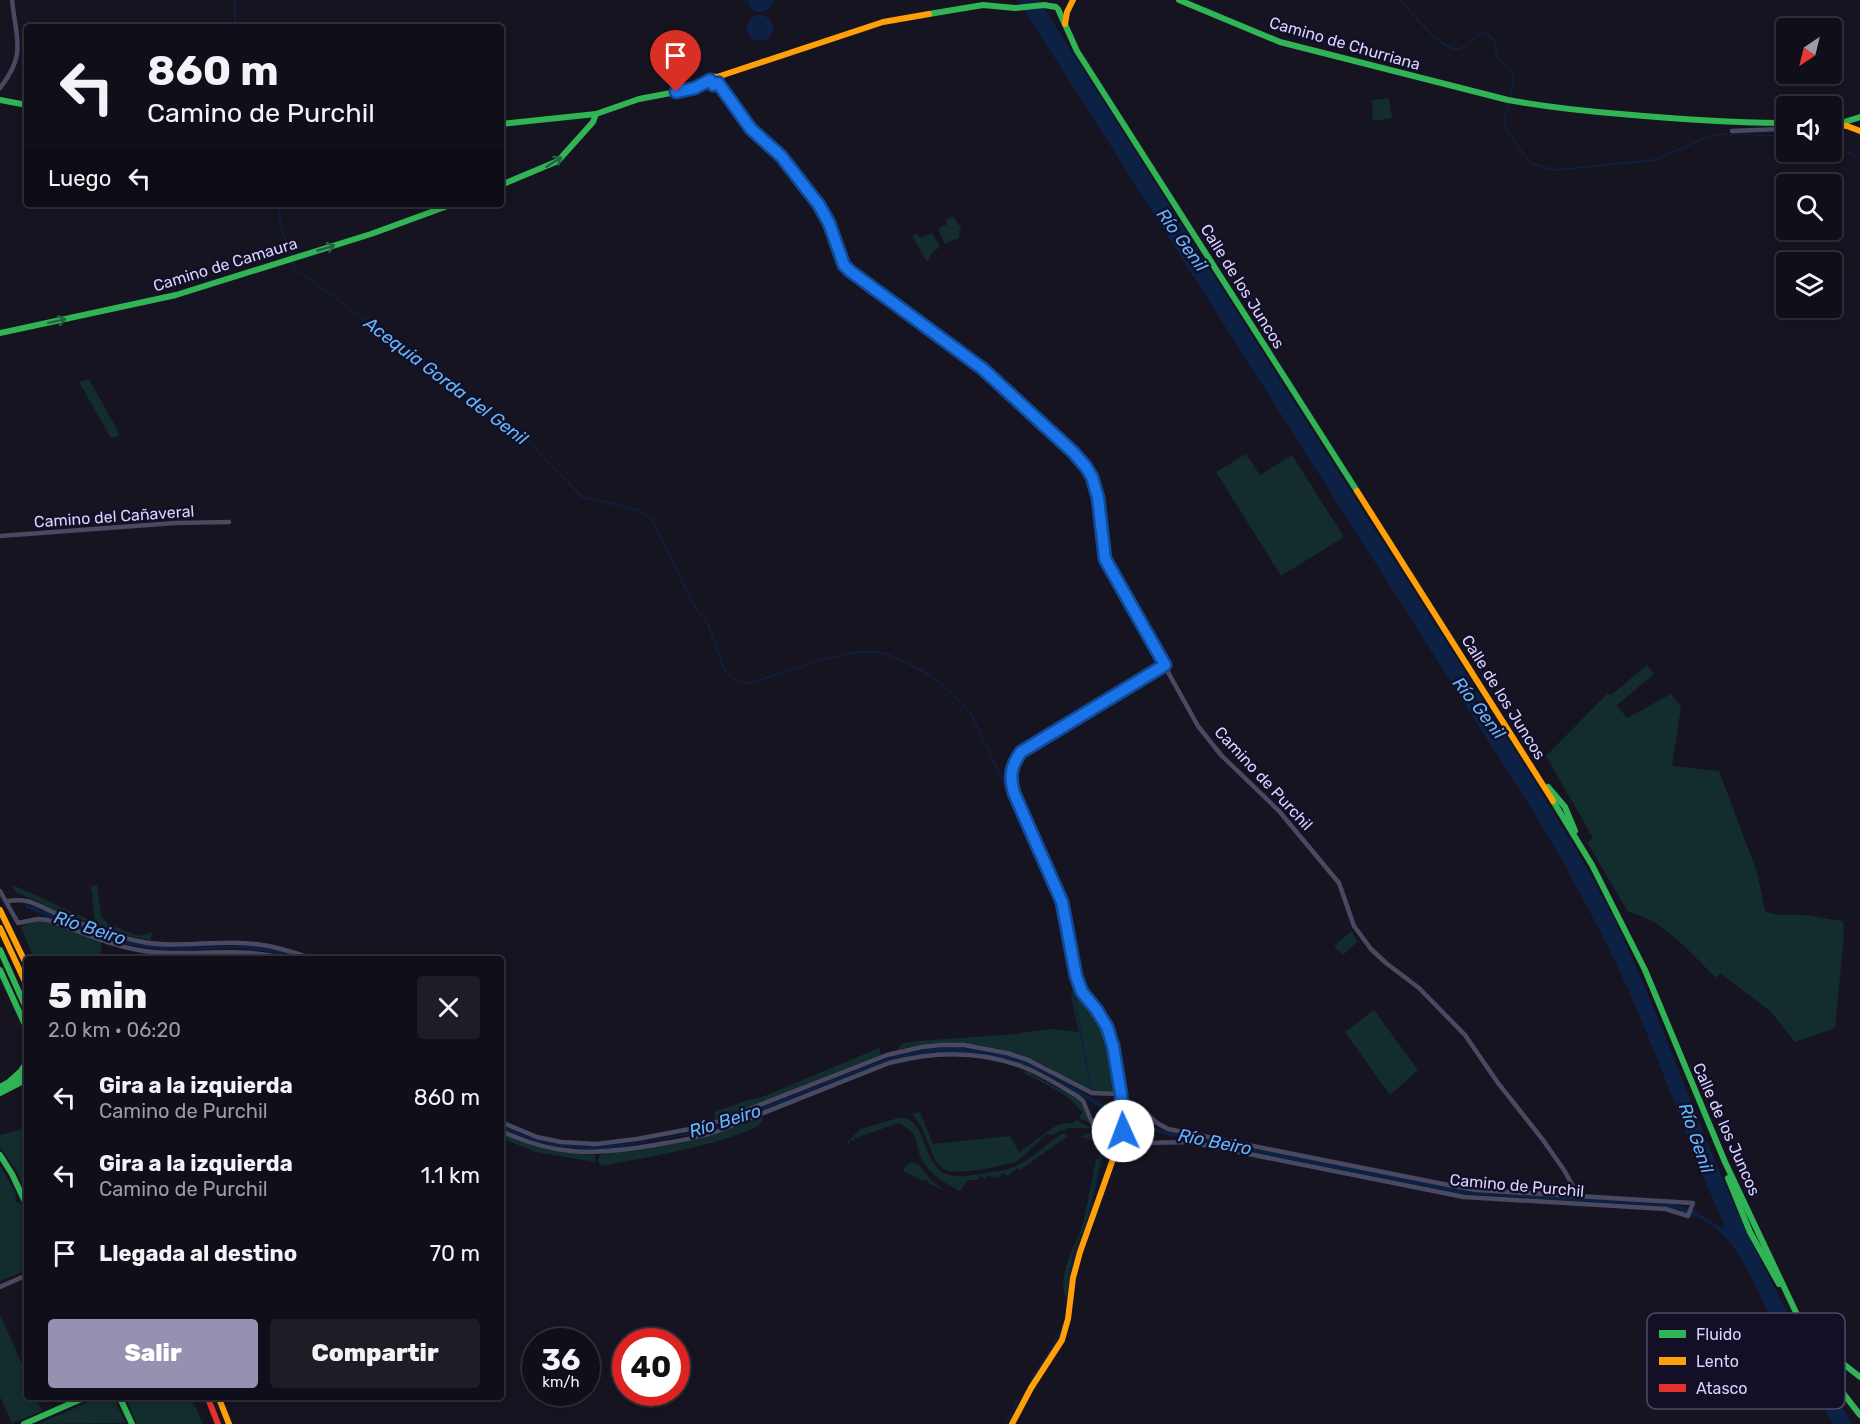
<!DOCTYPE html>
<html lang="es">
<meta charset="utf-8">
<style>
:root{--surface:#100f19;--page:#1e1d26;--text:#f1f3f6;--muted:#9c9ca2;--line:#302f38;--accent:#9591b1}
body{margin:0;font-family:Rubik,sans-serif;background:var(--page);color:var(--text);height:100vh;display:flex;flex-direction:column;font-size:22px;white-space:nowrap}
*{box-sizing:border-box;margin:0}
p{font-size:20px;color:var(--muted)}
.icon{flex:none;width:33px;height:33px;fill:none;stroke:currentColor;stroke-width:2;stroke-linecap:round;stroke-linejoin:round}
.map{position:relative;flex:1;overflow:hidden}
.sheet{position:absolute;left:24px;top:956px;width:480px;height:444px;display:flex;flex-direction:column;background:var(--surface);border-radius:6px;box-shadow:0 3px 9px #0003,0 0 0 2px var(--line)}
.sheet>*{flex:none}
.top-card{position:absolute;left:24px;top:24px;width:480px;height:183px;border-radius:6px;box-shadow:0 3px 9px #0003,0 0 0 2px var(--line);background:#100f19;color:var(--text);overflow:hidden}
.needle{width:39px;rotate:215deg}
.buttons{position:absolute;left:1776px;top:18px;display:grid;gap:12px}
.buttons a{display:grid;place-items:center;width:66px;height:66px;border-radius:6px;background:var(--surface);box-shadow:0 3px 9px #0003,0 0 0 2px var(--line);font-size:30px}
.speed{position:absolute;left:522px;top:1328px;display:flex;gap:12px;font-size:30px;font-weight:700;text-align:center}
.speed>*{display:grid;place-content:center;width:78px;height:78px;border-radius:50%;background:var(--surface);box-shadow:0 3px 9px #0003,0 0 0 2px var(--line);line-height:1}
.speed small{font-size:15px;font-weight:400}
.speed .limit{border:9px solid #d22;background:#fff;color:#111}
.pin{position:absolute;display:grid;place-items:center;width:51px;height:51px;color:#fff;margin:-62px -26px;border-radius:50% 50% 50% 0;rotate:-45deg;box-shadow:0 0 6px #0007}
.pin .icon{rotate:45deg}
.me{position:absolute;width:66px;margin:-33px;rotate:358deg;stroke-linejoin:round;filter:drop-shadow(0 0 4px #0008)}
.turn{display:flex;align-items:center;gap:21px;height:126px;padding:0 24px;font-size:27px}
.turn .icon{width:78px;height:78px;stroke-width:2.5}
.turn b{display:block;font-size:42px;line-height:51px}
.then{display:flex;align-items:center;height:57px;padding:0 24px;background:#0003;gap:12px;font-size:22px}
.round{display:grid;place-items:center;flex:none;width:63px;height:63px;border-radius:6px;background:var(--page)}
.overview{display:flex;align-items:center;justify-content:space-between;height:102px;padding:0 24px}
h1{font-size:36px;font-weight:800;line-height:45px}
.primary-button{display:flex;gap:12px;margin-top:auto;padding:12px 24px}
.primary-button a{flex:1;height:69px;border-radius:6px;background:var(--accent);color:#fff;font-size:24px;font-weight:800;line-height:69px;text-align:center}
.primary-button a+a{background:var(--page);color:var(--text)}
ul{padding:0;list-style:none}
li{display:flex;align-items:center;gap:18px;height:78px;padding:0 24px}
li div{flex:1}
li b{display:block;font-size:22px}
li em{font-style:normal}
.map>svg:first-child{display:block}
.green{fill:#132c2d}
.water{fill:#0d2144}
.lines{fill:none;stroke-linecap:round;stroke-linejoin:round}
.stream{stroke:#0d2144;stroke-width:1.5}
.street{stroke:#4a4962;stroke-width:4.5}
.fast{stroke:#30b455;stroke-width:6}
.slow{stroke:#ff9f0a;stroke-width:6}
.jam{stroke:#e5322d;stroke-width:6}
.oneway{stroke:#22623e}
.route-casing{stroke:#114b97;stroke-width:15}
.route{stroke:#1a73e8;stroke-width:10}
.labels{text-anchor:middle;stroke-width:5;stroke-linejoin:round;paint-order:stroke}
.street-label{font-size:16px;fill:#d9d4ff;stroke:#130f26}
.water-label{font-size:18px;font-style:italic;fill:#62b6ff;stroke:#130f26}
.key{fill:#130f26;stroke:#4e4a67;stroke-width:1.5}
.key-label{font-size:16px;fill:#d9d4ff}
</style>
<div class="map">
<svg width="1860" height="1424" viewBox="0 0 1860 1424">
<rect width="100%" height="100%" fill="#161421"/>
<g class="green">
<polygon points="1389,98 1392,118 1373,121 1372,100"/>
<polygon points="953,216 962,230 959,231 959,238 945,244 938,229 947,224 946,219"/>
<polygon points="917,233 920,238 932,233 940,247 933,252 927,262 912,236"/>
<polygon points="89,379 120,435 111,438 79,382"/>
<polygon points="1246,454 1260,475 1292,455 1344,537 1281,576 1216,472"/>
<path d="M1647 665 1654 674 1617 705 1627 718 1671 694 1681 707 1672 766 1719 771 1757 872 1765 911C1776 917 1791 914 1804 915 1817 916 1829 920 1843 921L1844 937 1835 1028 1795 1042 1771 1012 1720 973 1716 978C1691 954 1664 919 1628 912L1587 842 1593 838 1546 756 1607 694 1611 695Z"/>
<path d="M10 884C39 896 66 910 95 922L92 892 90 886 97 885 101 916 108 924 139 936 153 932 150 940 129 936 53 910 37 901 17 893Z"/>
<polygon points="38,921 47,921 102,940 100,958 34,958 21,928 23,925"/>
<polygon points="1352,931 1357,942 1343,955 1334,946"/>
<path d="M1077 990C1108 1015 1111 1054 1118 1091 1110 1091 1102 1093 1095 1092 1081 1091 1055 1070 1042 1064 997 1042 945 1038 897 1050L901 1044 917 1041 1018 1034 1025 1032 1054 1029 1079 1032 1071 995 1073 991Z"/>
<polygon points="1374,1010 1418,1070 1390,1095 1345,1032"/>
<polygon points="879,1048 881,1055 717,1119 715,1118 715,1112 745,1101 762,1097"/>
<path d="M1025 1070 1079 1100 1091 1124 1079 1118 1082 1112C1068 1093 1044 1084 1024 1073Z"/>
<path d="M920 1112 933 1144 1010 1136 1019 1152 1057 1125 1075 1122 1076 1120 1091 1127V1129C1077 1128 1066 1126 1053 1135L1047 1134 1021 1158 1013 1163 979 1170 952 1172 943 1169 936 1162 921 1126 912 1114Z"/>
<path d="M762 1117 763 1121C750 1140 629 1161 601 1166L598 1161 600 1155 643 1149 716 1134Z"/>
<path d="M898 1118C928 1115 920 1164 947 1174 957 1178 968 1176 979 1174 991 1172 1004 1171 1016 1166 1033 1159 1046 1143 1062 1134L1064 1133 1068 1136 1020 1170 1018 1168 1007 1176 1002 1173 999 1178 996 1176 994 1178 987 1175 985 1179 981 1176 977 1180H968L960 1191C946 1184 932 1176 923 1162 912 1142 923 1136 899 1123L855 1138 854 1141 851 1140 849 1144 847 1143 860 1129Z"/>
<polygon points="27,1128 27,1194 16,1170 0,1147 0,1135"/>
<polygon points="501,1133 566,1152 595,1155 595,1162 536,1152 501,1138"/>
<path d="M1088 1133 1103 1137V1148L1088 1218 1072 1257 1067 1298H1066C1056 1274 1077 1246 1083 1223 1088 1202 1092 1180 1096 1159H1099L1100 1142 1080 1137Z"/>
<polygon points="913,1162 919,1165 931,1180 945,1191 928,1183 929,1181 925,1179 923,1181 903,1171 905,1166"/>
<polygon points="0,1165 17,1196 15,1198 17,1203 20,1202 27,1222 27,1270 0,1281"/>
<polygon points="0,1314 27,1376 27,1396 36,1397 42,1411 12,1423 0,1397"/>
<polygon points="102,1396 113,1397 126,1423 38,1424"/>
<polygon points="125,1397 191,1397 203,1424 137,1424"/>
</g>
<g class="water">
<path d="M747 0H773C771 11 762 15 752 10Z"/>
<path d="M1018 0H1039L1535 782C1567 834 1599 885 1624 940 1661 1020 1690 1103 1725 1184 1761 1267 1804 1347 1852 1424H1833C1813 1390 1792 1356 1773 1321 1757 1293 1746 1257 1722 1234 1705 1218 1684 1210 1661 1206L1463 1194 1166 1135C1150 1130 1134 1125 1119 1118 1093 1105 1069 1087 1044 1074 994 1049 941 1046 888 1061L714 1130 618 1148C577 1152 538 1146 501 1128V1124C569 1158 641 1145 712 1127L887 1058 925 1049 957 1047 1003 1054 1030 1063 1119 1113 1164 1131 1464 1190 1673 1204 1694 1210 1721 1228 1725 1227C1690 1148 1662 1065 1626 985 1601 931 1573 879 1543 827Z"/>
<circle cx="760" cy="28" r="13"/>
<path d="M26 904 104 933 171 947 248 946 281 951 304 958C286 958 268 951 249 949 219 947 188 952 157 949 111 945 68 924 25 908Z"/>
</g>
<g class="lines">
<g class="stream">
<path d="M1400 0C1411 12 1441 50 1458 49 1465 48 1475 37 1481 33"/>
<polyline points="235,27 235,0"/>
<path d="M1485 33C1500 42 1492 45 1498 58 1502 65 1511 69 1513 77 1514 83 1511 90 1510 97"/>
<polyline points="1509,104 1504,119 1504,123 1508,132 1529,162 1536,165 1555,170 1654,160 1713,135 1726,134"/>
<polyline points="1731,134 1777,136"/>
<polyline points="1783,136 1786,136"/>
<polyline points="1832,144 1843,150"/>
<polyline points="1848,152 1860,159"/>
<polyline points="277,204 283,234 291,255"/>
<path d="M293 262 294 268 300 272 525 438 582 497 639 510 652 519 693 604 708 624 724 669C730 677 736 683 747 683 757 682 768 677 778 674 806 666 852 647 881 653 894 655 927 673 938 681 950 690 961 703 971 714L1029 836 1058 906 1091 1090"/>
<polyline points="1069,1289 1071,1265 1088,1219 1104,1149 1104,1139"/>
<polyline points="1030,1381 1053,1346 1063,1326"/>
<polyline points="1006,1424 1019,1397"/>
</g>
<g class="street">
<path d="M715 85C730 97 738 114 751 128 760 139 772 146 781 156 795 171 808 188 819 204 832 225 834 252 850 271L983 369 1073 452 1086 467 1096 487 1105 559 1198 726 1221 755 1279 811 1339 883 1354 926 1371 949 1386 963 1419 988 1465 1035 1498 1083 1543 1140 1564 1170 1578 1195"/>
<path d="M0 88C27 54 16 39 12 0"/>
<polyline points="1732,131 1780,129 1782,123"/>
<polyline points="0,536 175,523 229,522"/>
<path d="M0 891 18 923 38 919 48 920C82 932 117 949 153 952 196 956 240 947 282 958"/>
<path d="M7 901C31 898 34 904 55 913 81 924 110 935 138 941 179 950 221 938 262 945 278 947 295 953 311 958"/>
<polyline points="1122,1101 1145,1112 1157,1123 1168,1129 1438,1183 1477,1190 1693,1203 1688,1216 1666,1209 1464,1197 1189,1142 1142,1143 1131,1140"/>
<polyline points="501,1122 537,1137 561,1142 596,1144 637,1139 706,1126 887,1055 922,1047 941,1045 964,1045 1007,1053 1028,1060 1092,1093 1121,1094"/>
<path d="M501 1131C558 1157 594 1155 655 1145 677 1141 698 1138 718 1131L889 1063C934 1051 979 1050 1023 1067 1042 1074 1060 1086 1077 1096L1083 1101 1096 1132 1116 1137"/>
<polyline points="0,1287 27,1275"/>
</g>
<g class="fast">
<path d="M1179 0 1280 42 1508 100C1546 107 1583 111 1621 114 1676 119 1731 123 1786 123"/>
<polyline points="1058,9 1077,51 1357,491"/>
<polyline points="929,14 983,5 1015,8 1044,5 1056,7"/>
<polyline points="0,100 27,105"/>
<polyline points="1841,123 1860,117"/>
<polyline points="501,124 596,114 639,99 713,85"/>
<polyline points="501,185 558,161 593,122 596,114"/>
<polyline points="0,333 176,295 371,234 453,204"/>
<polyline points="1548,787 1565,807 1575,831"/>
<polyline points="1553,801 1592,865 1645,970 1725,1162 1801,1323 1836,1384 1860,1415"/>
<polyline points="0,950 27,1010"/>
<polyline points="0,970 27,1029"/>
<polyline points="10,1081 21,1071 27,1062"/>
<polyline points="23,1081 27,1081"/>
<polyline points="0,1087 22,1075 27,1070"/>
<polyline points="0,1093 27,1079"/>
<polyline points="1123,1131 1121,1094 1113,1046 1107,1027 1096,1009 1082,992 1076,976 1062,902 1014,793 1012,777 1014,765 1020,754 1032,743 1165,665"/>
<circle cx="1124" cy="1139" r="8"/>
<polyline points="0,1155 12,1174 27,1206"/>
<polyline points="1728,1178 1750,1232 1779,1284"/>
<polyline points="1814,1347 1836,1358 1860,1377"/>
<polyline points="119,1396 132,1424"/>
<polyline points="24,1424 88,1396"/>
</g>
<g class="slow">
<polyline points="1065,24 1067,12 1073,0"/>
<circle cx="714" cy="81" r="4.5"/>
<polyline points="717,77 883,22 929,14"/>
<polyline points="1832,124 1847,126 1860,131"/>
<polyline points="1357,491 1553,801"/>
<polyline points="0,910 27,966"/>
<polyline points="0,928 27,986"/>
<polyline points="218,1396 229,1424"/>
<polyline points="1012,1424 1031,1388 1062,1340 1068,1319 1073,1278 1080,1252 1113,1159 1120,1146"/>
</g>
<polyline class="jam" points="207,1396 218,1424"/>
</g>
<defs><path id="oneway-shaft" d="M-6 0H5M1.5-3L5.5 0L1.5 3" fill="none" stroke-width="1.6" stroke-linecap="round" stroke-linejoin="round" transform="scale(1.5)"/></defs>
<g class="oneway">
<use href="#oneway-shaft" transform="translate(554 162) rotate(-32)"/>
<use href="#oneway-shaft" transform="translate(326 248) rotate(-17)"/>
<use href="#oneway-shaft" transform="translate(57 321) rotate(-12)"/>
</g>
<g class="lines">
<g class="route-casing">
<path id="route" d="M676 92 695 88 710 80 713 85 718 83 751 129 781 156 819 205 829 223 844 265 850 271 983 369 1073 452 1086 467 1092 477 1098 498 1105 559 1165 665 1021 752C1011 766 1009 776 1014 793L1062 902 1076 976 1082 992 1096 1009 1107 1027 1113 1046 1121 1094 1123 1131"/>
</g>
<use href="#route" class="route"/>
</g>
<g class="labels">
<g class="street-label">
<text transform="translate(1345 43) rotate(16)" y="6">Camino de Churriana</text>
<text transform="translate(225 264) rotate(-17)" y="6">Camino de Camaura</text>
<text transform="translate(1243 286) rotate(58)" y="6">Calle de los Juncos</text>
<text transform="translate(114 516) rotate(-4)" y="6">Camino del Cañaveral</text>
<text transform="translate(1504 697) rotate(58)" y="6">Calle de los Juncos</text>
<text transform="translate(1264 778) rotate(47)" y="6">Camino de Purchil</text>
<text transform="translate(1727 1129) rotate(66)" y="6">Calle de los Juncos</text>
<text transform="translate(1517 1185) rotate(5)" y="6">Camino de Purchil</text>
</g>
<g class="water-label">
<text transform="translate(1182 240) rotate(54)" y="6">Río Genil</text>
<text transform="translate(446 381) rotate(37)" y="6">Acequia Gorda del Genil</text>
<text transform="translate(1479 708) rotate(52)" y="6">Río Genil</text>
<text transform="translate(90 928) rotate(18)" y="6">Río Beiro</text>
<text transform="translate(725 1121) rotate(-17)" y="6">Río Beiro</text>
<text transform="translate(1696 1138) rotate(71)" y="6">Río Genil</text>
<text transform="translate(1215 1142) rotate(11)" y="6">Río Beiro</text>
</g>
</g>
<rect x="1647" y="1313" width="198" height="96" rx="9" class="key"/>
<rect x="1659" y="1330" width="27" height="8" fill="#30b455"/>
<rect x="1659" y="1357" width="27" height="8" fill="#ff9f0a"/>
<rect x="1659" y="1384" width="27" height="8" fill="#e5322d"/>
<g class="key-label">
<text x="1696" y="1340">Fluido</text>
<text x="1696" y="1367">Lento</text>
<text x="1696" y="1394">Atasco</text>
</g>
</svg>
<div class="buttons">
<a><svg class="needle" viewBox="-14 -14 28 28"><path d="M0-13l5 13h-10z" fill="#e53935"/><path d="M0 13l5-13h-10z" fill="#9c9ca2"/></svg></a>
<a><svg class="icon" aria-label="sound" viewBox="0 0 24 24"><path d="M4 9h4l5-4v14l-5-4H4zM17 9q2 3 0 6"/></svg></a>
<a><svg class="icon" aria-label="search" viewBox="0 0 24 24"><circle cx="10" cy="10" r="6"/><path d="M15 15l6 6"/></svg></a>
<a><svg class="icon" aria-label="layers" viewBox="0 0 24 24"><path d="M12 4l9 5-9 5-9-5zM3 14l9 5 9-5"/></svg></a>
</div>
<div class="speed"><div>36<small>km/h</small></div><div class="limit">40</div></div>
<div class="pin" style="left:676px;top:92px;background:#d93025"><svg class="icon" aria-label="arrive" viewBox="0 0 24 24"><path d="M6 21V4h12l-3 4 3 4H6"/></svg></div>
<svg class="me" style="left:1123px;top:1131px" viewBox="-20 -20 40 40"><circle r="19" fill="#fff"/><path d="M0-13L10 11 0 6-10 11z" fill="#1a73e8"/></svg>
<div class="top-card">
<div class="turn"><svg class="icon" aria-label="left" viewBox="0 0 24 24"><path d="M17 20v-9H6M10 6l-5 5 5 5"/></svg><div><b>860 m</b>Camino de Purchil</div></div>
<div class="then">Luego<svg class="icon" aria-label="left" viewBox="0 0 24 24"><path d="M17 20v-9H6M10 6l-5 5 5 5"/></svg></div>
</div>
<section class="sheet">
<div class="overview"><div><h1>5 min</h1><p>2.0 km · 06:20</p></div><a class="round"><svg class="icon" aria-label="close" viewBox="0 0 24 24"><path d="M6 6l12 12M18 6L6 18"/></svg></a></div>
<ul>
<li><svg class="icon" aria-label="left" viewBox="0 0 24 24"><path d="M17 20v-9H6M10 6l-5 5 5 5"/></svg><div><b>Gira a la izquierda</b><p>Camino de Purchil</p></div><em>860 m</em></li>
<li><svg class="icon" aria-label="left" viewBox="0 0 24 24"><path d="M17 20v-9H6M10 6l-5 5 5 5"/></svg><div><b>Gira a la izquierda</b><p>Camino de Purchil</p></div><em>1.1 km</em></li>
<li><svg class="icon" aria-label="arrive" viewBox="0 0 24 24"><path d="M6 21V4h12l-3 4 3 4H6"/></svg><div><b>Llegada al destino</b></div><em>70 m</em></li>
</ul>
<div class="primary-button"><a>Salir</a><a>Compartir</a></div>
</section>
</div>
